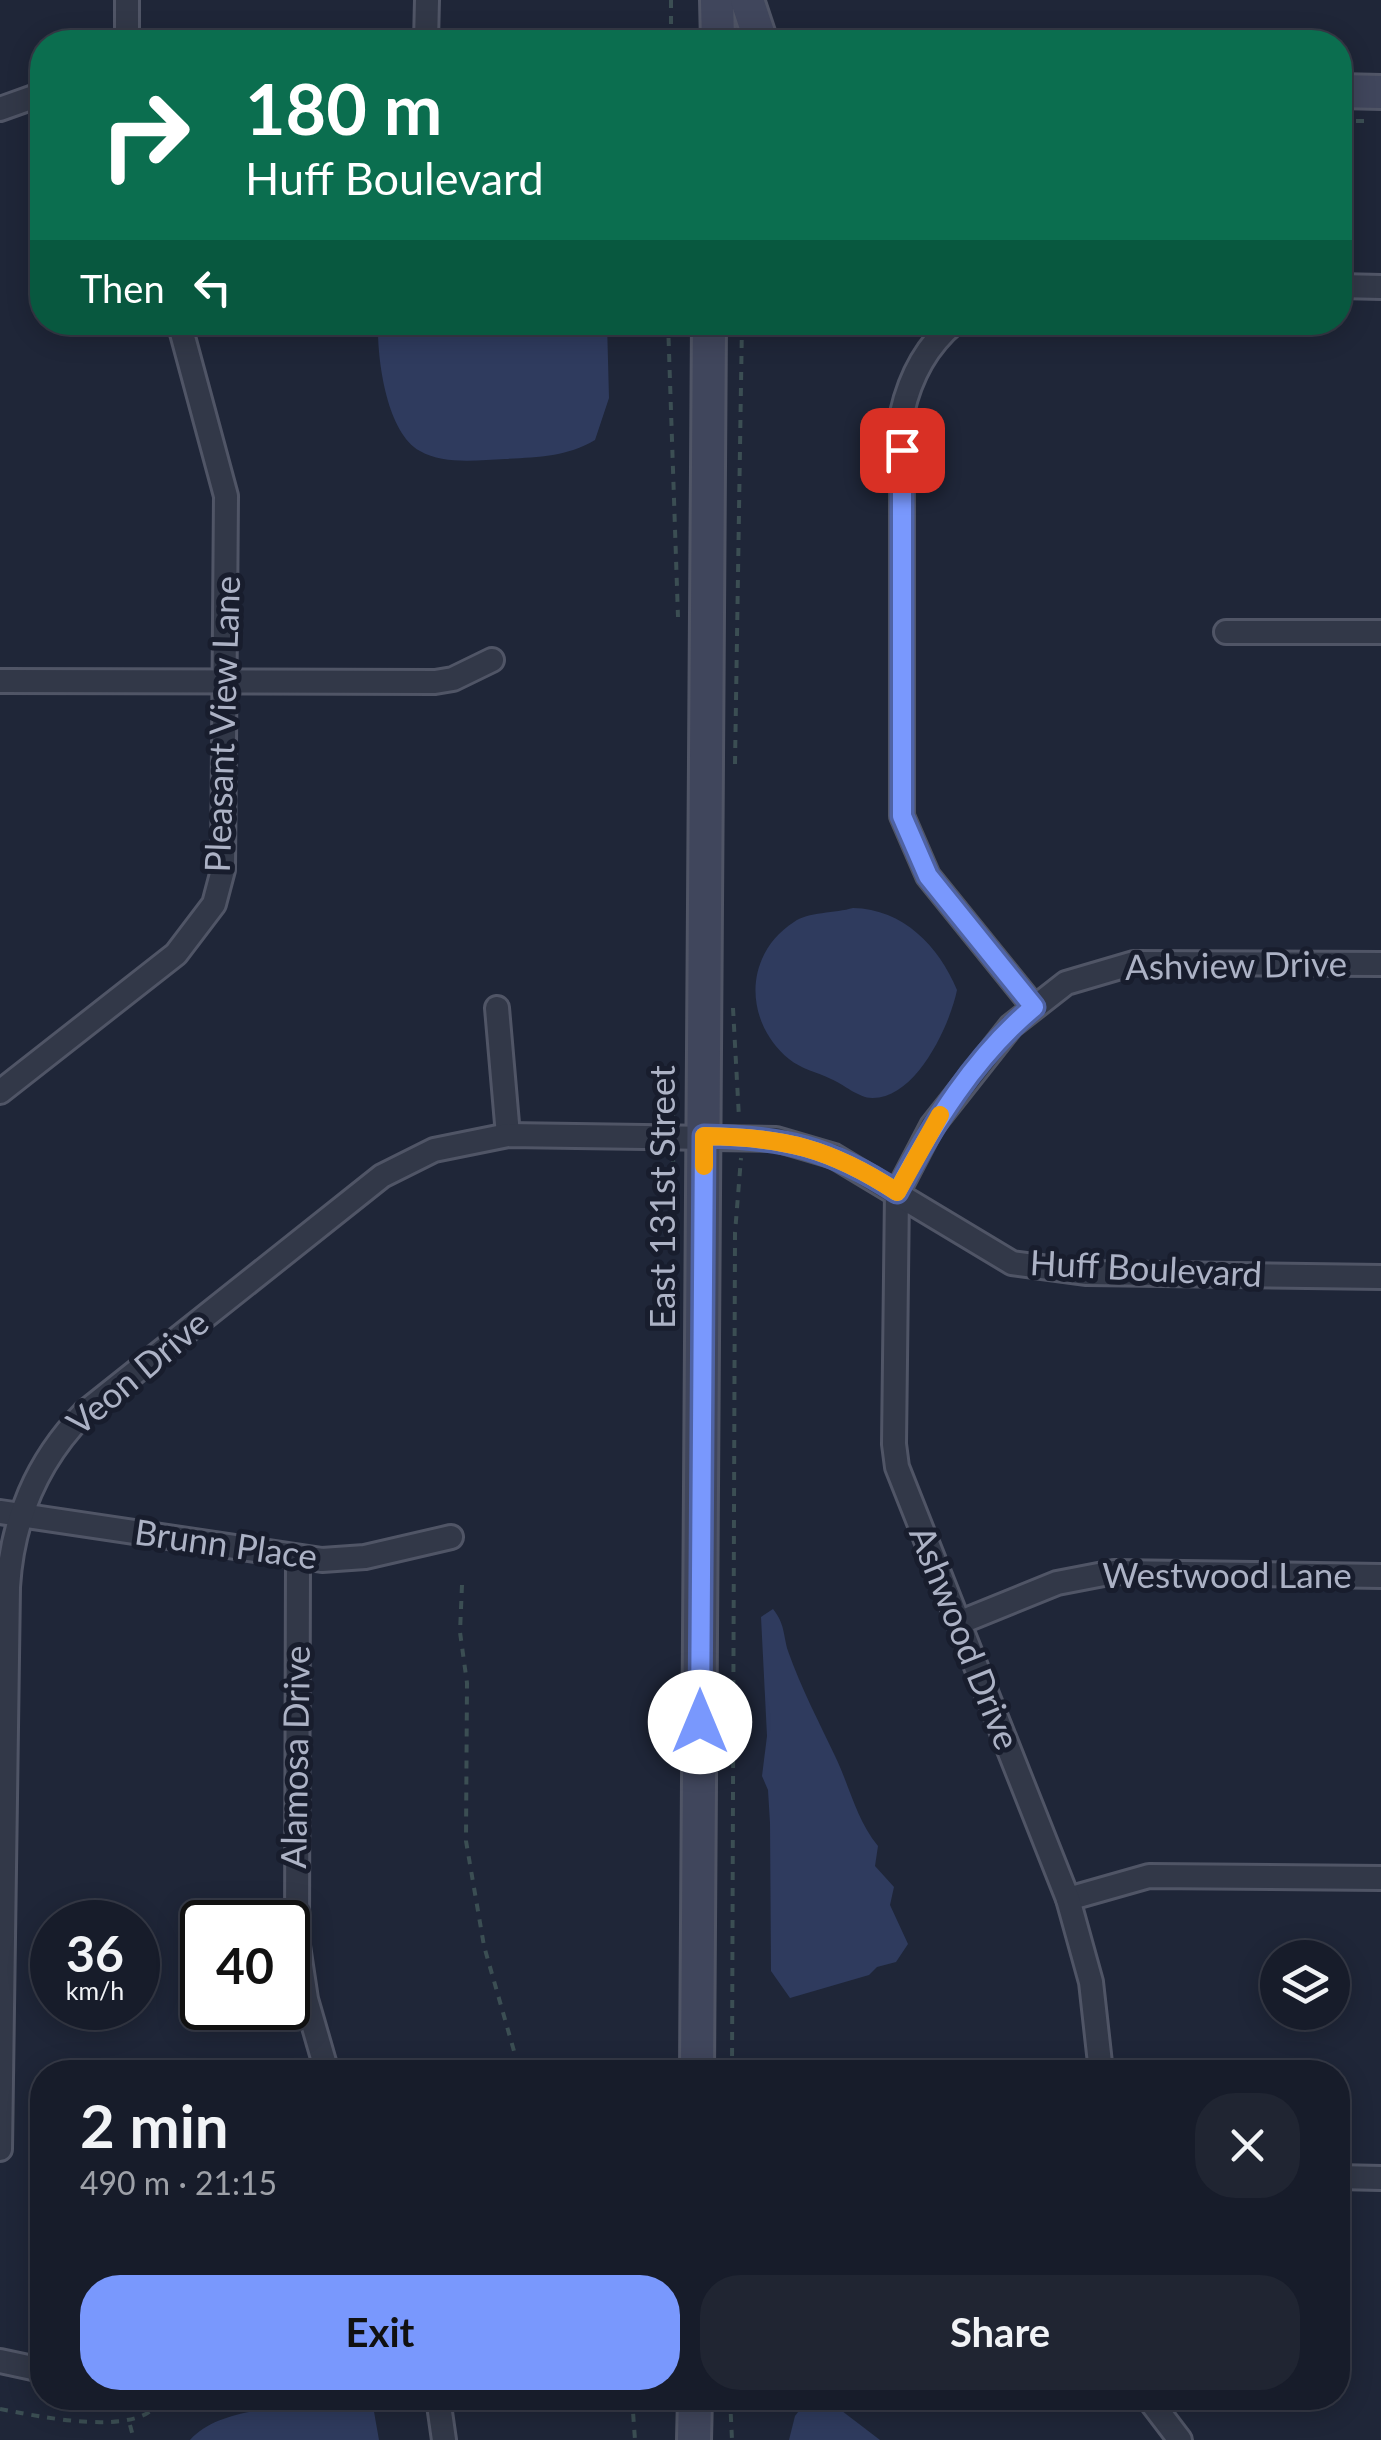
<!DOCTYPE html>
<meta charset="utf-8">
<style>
:root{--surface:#171c2a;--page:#202532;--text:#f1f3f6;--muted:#9ea1a8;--line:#363a47;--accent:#7998fd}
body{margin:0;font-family:Lato,sans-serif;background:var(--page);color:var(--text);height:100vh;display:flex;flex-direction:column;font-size:38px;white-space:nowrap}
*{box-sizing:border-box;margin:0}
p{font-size:32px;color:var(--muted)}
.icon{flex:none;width:55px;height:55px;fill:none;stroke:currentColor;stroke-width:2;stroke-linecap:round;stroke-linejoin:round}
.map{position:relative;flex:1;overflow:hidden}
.details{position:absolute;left:30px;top:2060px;width:1320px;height:350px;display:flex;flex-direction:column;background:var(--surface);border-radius:40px;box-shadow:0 5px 25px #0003,0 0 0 2px var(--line)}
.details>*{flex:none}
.banner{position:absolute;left:30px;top:30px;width:1322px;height:305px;border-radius:40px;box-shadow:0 5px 25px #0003,0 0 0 2px var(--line);background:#0b6e4f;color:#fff;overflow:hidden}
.tools{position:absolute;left:1260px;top:1940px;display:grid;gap:20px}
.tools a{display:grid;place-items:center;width:90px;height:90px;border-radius:50%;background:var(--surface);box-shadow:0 5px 25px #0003,0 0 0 2px var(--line);font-size:50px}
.speed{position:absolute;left:30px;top:1900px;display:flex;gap:20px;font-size:50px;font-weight:700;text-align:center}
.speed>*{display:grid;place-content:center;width:130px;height:130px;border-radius:50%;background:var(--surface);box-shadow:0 5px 25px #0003,0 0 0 2px var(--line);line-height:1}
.speed small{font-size:25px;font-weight:400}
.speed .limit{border:5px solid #111;border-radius:15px;background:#fff;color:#111}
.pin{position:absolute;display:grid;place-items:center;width:85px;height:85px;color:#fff;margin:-42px;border-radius:20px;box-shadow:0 5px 15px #0006}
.me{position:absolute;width:110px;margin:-55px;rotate:0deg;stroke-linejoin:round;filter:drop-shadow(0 0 8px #0008)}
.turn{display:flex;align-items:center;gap:35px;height:210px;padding:0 50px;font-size:45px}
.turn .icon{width:130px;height:130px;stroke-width:2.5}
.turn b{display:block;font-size:70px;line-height:85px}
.then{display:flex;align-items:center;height:95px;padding:0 50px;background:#0003;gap:20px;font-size:38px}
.round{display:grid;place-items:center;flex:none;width:105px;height:105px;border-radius:40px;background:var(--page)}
.overview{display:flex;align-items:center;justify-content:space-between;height:170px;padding:0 50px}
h1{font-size:60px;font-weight:700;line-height:75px}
.action{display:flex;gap:20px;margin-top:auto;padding:20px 50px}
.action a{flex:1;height:115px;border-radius:40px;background:var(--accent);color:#111;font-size:40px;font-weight:700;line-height:115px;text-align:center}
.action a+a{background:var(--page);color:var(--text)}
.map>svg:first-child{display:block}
.water{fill:#2f3b5e}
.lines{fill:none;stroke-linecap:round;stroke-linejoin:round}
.street-casing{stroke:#505566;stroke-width:28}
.secondary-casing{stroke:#505566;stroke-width:38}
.path{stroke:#3b4e53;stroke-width:4;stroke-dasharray:8 8;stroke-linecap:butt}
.street{stroke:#323848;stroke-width:22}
.secondary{stroke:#40465c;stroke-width:32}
.route-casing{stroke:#4f63a4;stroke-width:25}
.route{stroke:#7998fd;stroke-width:18}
.slow{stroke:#f59e0b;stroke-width:18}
.labels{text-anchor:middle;stroke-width:10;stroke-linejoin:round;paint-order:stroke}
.street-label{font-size:35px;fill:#acb2c5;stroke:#181d2d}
</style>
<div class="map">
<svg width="1381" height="2440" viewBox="0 0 1381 2440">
<rect width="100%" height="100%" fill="#1f2638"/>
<g class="water">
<path d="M378 323H607L609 398 595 440C566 457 538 457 505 459 479 460 444 465 420 451 386 432 377 357 378 323Z"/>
<path d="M853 908C903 909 939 946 957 990 950 1025 916 1099 872 1098 859 1098 843 1084 831 1079 817 1072 801 1069 789 1059 744 1022 743 955 794 922 807 912 836 913 853 908Z"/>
<path d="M773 1609C785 1624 783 1634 788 1651 801 1688 819 1722 835 1756 850 1787 856 1819 878 1846L875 1866 894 1887 890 1905 908 1944 896 1962 877 1967 869 1975 790 1998 771 1971 770 1823 768 1790 762 1776 767 1736 761 1617Z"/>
<polygon points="809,2398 825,2398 880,2440 789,2440 795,2416"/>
<path d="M341 2402 373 2406 379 2440H190C223 2404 295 2409 341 2402Z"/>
</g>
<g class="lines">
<g class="street-casing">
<g id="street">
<polyline points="127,42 127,0"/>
<polyline points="426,42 427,0"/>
<polyline points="0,109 42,94"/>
<polyline points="1340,286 1381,287"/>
<path d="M955 322C926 346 910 377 902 413V816L928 876 1034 1007"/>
<polyline points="1226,632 1381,632"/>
<polyline points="0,681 435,682 453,679 492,660"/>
<polyline points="497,1008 508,1135"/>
<polyline points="0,1092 176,954 214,904 223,870 226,496 179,322"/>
<polyline points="0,1512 322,1560 365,1557 451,1537"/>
<polyline points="298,1558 297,1939 306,1999 327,2072"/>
<polyline points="961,1622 1057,1583 1114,1572 1381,1576"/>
<polyline points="1068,1899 1149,1876 1381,1878"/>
<polyline points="1101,2072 1091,1982 1068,1899 897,1467 894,1444 897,1193 932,1126 1011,1026 1066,983 1134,963 1381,964"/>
<path d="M0 2149 8 1587C12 1521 37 1461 84 1413L382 1176 434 1150 508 1135 776 1139 834 1156 1012 1263 1087 1273 1381 1277"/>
<polyline points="1338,2177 1381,2178"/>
<polyline points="0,2361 42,2370"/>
<polyline points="438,2398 444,2440"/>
<polyline points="1148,2398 1180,2440"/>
</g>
</g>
<g class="secondary-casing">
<g id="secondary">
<polyline points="717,0 718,42"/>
<polyline points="747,0 761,42"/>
<polyline points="1340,91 1381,92"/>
<polyline points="697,2072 709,322"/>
<polyline points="694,2440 695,2398"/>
</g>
</g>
<g class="path">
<polyline points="671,0 671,42"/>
<polyline points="1340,121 1365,121"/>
<polyline points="668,322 678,617"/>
<polyline points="735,764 742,322"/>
<polyline points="733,1008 739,1118"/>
<polyline points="673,1117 675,1067"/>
<polyline points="673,1157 674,1187"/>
<polyline points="462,1585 460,1632 467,1683 466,1841 484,1946 520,2072"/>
<polyline points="732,2072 735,1233 741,1158"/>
<polyline points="632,2398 635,2440"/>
<polyline points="730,2398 732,2440"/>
<path d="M0 2409C37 2416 146 2440 160 2398"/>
<polyline points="130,2425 134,2440"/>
</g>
<use href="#street" class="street"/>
<use href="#secondary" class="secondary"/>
</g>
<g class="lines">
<g class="route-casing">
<path id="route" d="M700 1722 704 1136C783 1137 830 1148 897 1192 933 1124 974 1057 1034 1007L928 876 902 816V450"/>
</g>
<use href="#route" class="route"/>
<path class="slow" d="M704 1166V1136C783 1137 830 1148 897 1192L940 1115"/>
</g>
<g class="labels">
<g class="street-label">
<text transform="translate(223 724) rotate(-88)" y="12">Pleasant View Lane</text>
<text transform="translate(1236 966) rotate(-1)" y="12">Ashview Drive</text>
<text transform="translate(663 1197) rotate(-90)" y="12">East 131st Street</text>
<text transform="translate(1146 1269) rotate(3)" y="12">Huff Boulevard</text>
<text transform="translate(138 1373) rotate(-40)" y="12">Veon Drive</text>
<text transform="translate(226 1545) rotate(8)" y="12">Brunn Place</text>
<text x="1227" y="1588">Westwood Lane</text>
<text transform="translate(964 1638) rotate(68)" y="12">Ashwood Drive</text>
<text transform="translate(296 1757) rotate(-89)" y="12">Alamosa Drive</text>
</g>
</g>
</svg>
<div class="tools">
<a><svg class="icon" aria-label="layers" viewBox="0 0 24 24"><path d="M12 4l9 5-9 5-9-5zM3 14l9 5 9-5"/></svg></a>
</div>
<div class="speed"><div>36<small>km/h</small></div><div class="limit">40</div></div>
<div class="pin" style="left:902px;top:450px;background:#d93025"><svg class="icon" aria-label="arrive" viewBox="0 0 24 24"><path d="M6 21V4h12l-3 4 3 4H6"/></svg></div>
<svg class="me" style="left:700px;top:1722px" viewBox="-20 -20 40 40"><circle r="19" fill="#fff"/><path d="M0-13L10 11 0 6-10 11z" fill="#7998fd"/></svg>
<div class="banner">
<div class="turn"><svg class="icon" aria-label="right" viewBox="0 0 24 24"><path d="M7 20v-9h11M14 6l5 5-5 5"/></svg><div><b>180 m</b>Huff Boulevard</div></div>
<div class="then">Then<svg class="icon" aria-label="left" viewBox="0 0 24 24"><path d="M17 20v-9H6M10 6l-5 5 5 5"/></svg></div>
</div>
<section class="details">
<div class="overview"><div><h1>2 min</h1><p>490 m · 21:15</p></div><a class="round"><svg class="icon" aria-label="close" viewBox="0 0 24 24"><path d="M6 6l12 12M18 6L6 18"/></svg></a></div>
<div class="action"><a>Exit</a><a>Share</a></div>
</section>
</div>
